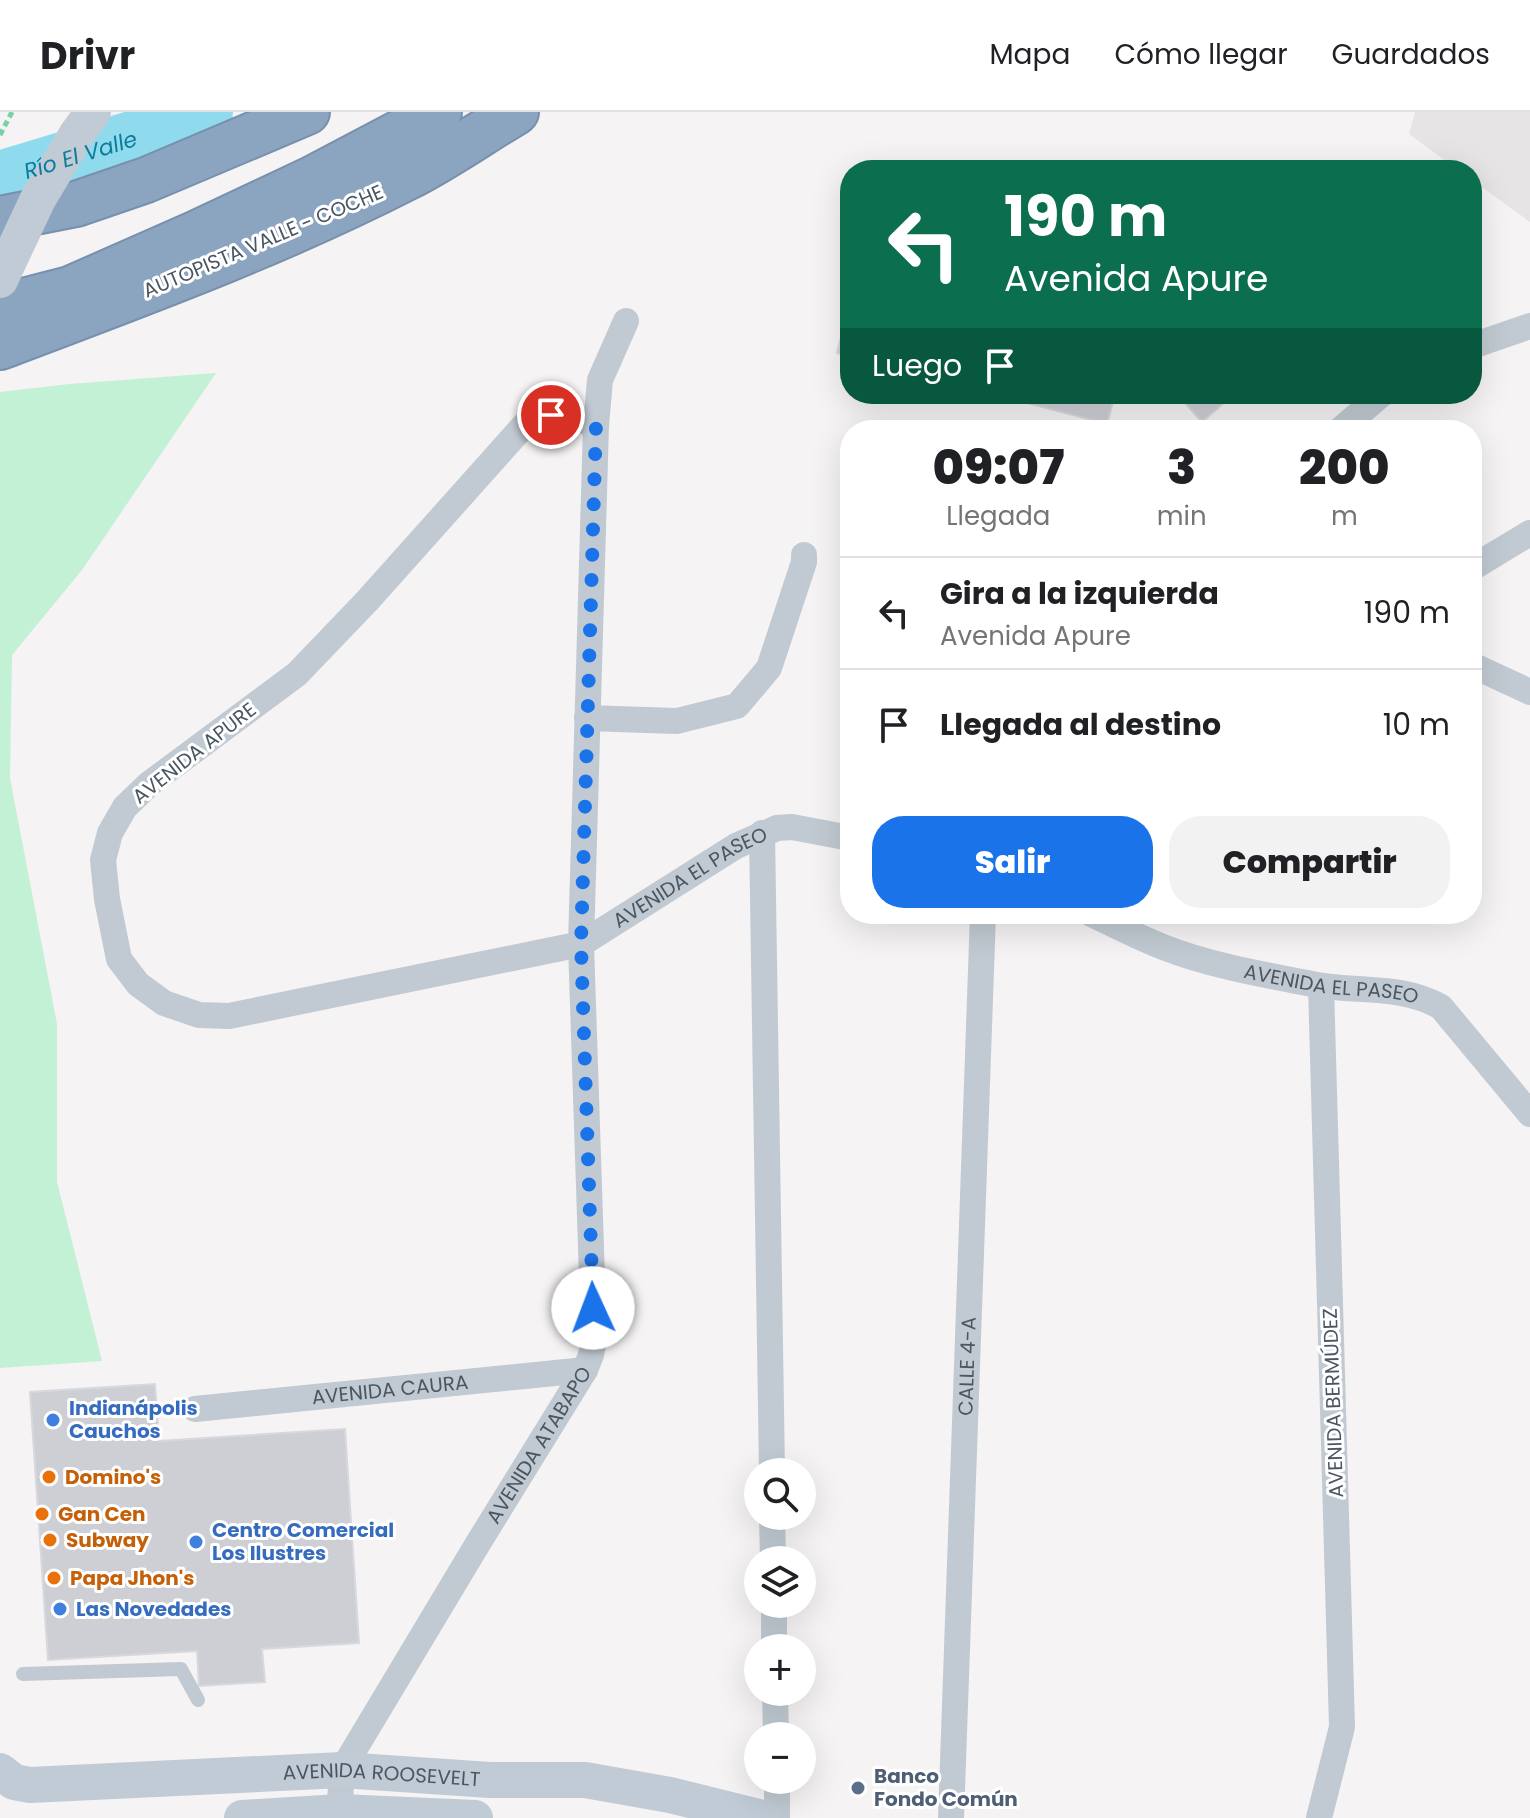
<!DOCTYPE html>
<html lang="es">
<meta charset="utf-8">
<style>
:root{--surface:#fff;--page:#f2f2f2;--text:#202124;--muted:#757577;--line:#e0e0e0;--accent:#1a73e8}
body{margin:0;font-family:Poppins,sans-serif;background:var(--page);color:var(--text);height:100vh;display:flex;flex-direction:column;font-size:30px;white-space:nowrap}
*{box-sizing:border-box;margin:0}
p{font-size:26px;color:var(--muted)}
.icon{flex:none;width:44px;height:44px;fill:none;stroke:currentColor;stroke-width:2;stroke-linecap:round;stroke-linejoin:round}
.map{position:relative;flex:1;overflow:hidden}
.sheet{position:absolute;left:840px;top:308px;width:642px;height:504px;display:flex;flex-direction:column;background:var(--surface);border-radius:32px;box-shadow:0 8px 32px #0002}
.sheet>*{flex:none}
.top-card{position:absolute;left:840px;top:48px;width:642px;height:244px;border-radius:32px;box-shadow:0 8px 32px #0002;background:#0b6e4f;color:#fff;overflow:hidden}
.controls{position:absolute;left:744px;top:1346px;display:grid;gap:16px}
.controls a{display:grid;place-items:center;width:72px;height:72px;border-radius:50%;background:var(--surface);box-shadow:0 8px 32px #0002;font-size:40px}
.pin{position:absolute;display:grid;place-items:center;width:68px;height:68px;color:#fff;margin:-34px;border:4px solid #fff;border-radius:50%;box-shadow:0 2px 8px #0007}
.me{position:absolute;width:88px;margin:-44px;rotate:358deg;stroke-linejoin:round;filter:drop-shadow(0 0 6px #0008)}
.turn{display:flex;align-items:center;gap:28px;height:168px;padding:0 32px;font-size:36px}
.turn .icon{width:104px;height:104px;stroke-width:2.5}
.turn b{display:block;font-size:56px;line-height:68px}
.then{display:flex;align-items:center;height:76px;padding:0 32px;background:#0003;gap:16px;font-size:30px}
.eta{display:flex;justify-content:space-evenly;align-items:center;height:136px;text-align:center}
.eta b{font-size:48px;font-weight:800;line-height:56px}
.action{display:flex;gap:16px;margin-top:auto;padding:16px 32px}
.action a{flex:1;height:92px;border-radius:32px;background:var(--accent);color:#fff;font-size:32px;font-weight:800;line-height:92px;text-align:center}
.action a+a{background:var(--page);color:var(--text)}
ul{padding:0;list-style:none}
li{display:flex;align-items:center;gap:24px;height:112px;padding:0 32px;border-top:2px solid var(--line)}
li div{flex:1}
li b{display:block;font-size:30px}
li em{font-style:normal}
header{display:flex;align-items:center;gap:48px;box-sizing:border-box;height:112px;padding:0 40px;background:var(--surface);border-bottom:2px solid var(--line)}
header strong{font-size:38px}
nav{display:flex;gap:44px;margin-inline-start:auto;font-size:28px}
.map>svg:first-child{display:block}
.education{fill:#e6e4e5}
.green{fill:#c3f1d5}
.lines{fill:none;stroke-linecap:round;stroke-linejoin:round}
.river{stroke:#90daee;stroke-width:56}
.building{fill:#cdcfd5;stroke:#d7d9de;stroke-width:2}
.highway-casing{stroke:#7690ad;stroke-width:48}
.path{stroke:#7ad0a6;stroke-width:5;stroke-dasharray:6 4;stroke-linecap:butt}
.lane{stroke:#c1cad2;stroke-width:14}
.street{stroke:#c1cad2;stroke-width:26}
.secondary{stroke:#c1cbd6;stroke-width:36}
.highway{stroke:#8ba5c1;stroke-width:44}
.secondary-bridge{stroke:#c1cbd6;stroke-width:36}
.route{stroke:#1a73e8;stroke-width:14;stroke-dasharray:0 25.2}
.shop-dot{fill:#3f7fe0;stroke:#fff;stroke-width:3}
.food-dot{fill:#e8710a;stroke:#fff;stroke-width:3}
.service-dot{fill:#5c6f8a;stroke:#fff;stroke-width:3}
.labels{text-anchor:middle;stroke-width:6;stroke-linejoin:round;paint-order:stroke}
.street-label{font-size:20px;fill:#4a5661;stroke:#fff}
.shop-label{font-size:20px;font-weight:bold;fill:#366cbe;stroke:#fff;text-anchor:start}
.food-label{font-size:20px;font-weight:bold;fill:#c56008;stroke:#fff;text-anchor:start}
.service-label{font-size:20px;font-weight:bold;fill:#4e5e75;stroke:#fff;text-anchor:start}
.water-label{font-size:22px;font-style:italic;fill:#0c7c9b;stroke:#fff}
</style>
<header>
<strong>Drivr</strong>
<nav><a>Mapa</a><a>Cómo llegar</a><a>Guardados</a></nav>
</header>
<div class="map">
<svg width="1530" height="1706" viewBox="0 0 1530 1706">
<rect width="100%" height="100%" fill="#f5f3f3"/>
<polygon class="education" points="1415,0 1530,0 1530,110 1472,68 1472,58 1458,58 1409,22"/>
<polygon class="green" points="216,261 82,458 12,543 10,666 57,912 57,1070 102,1249 0,1256 0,280 69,272"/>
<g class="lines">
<path class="river" id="s1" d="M0 67 155 20 205 0"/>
</g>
<g class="building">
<polygon points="850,189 850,245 837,241"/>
<polygon points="993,282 1115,282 1107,312"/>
<polygon points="1177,282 1234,282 1202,310"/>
<polygon points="155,1272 159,1329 345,1317 359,1531 262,1537 265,1570 199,1574 197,1539 48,1548 30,1280"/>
</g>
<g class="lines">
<g class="highway-casing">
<g id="highway">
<polyline points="0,107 76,92 146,68 307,0"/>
<polyline points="0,195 70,177 195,122 312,67 439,0"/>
<path d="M0 235C137 183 275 133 406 66 444 47 479 22 516 0"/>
</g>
</g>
<polyline class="path" points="0,23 12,0"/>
<polyline class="lane" points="23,1562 181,1557 198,1588"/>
<g class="street">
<polyline points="1472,234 1530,214"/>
<path id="s2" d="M596 313C571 304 554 302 528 309L367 489 297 562 149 672 125 695 110 721 103 748 107 787 119 847 138 872 164 891 199 903 229 904 581 832 736 734 777 716 792 715 850 726"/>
<polyline points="1340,318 1382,282"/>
<polyline points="1472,456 1530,421"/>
<polyline points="1472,553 1530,580"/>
<polyline points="587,606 677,609 737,594 769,556 804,450 804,443"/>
<polyline points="762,721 772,1360"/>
<path id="s3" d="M1091 802C1115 813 1138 825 1163 835 1211 854 1266 863 1317 873 1359 880 1403 873 1441 895L1530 1002"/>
<path id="s4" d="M195 1297 585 1258"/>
<polyline points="772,1404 773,1448"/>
<polyline points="774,1492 774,1536"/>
<polyline points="775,1580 776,1624"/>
<polyline points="777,1668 777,1706"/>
<path id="s5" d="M339 1706 342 1658 477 1433 585 1258 591 1243 594 1227 581 832 596 313 600 268 626 209"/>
<path id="s6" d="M951 1706 983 802"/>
<polyline points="1319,1706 1342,1615 1321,874"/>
</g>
<g class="secondary">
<polyline points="77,22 93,0"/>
<path id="s7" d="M0 1659 14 1670 30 1673 342 1658 490 1668H585L670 1683 763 1706"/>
<polyline points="242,1706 340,1700 475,1706"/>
</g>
<use href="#highway" class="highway"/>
<polyline class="secondary-bridge" points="0,168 38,87 77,22"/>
</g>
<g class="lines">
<polyline class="route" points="551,303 571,304 596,313 581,832 593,1196"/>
</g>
<g class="shop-dot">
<circle cx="53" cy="1308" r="8"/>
<circle cx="196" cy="1430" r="8"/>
<circle cx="60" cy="1497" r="8"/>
</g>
<g class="food-dot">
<circle cx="49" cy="1365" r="8"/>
<circle cx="42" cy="1402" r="8"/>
<circle cx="50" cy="1428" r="8"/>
<circle cx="54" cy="1466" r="8"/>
</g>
<circle class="service-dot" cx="858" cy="1676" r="8"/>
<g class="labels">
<g class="street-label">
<text transform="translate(263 129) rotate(-23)" y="7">AUTOPISTA VALLE - COCHE</text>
<text transform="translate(194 641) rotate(-38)" y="7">AVENIDA APURE</text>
<text dy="7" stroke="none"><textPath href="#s2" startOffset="1406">AVENIDA EL PASEO</textPath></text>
<text dy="7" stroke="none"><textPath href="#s3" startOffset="252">AVENIDA EL PASEO</textPath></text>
<text dy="7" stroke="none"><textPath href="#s6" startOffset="452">CALLE 4-A</textPath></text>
<text dy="7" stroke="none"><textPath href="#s4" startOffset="196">AVENIDA CAURA</textPath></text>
<text transform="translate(1333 1291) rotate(-92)" y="7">AVENIDA BERMÚDEZ</text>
<text dy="7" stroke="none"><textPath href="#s5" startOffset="428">AVENIDA ATABAPO</textPath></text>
<text dy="7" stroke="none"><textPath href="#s7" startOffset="386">AVENIDA ROOSEVELT</textPath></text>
</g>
<g class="shop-label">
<text x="69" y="1303">Indianápolis<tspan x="69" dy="23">Cauchos</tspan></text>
<text x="212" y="1425">Centro Comercial<tspan x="212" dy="23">Los Ilustres</tspan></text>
<text x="76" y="1504">Las Novedades</text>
</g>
<g class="food-label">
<text x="65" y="1372">Domino's</text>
<text x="58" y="1409">Gan Cen</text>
<text x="66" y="1435">Subway</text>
<text x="70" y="1473">Papa Jhon's</text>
</g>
<g class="service-label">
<text x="874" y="1671">Banco<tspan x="874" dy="23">Fondo Común</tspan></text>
</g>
<g class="water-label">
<text dy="8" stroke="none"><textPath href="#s1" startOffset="84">Río El Valle</textPath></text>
</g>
</g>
</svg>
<div class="controls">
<a><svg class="icon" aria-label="search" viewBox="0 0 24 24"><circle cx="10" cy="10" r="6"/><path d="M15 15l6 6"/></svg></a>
<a><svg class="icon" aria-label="layers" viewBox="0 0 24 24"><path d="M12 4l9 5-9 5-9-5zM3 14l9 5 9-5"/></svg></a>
<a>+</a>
<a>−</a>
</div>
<div class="pin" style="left:551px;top:303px;background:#d93025"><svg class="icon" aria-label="arrive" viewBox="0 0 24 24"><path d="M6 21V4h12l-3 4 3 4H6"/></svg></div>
<svg class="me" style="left:593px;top:1196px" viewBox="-20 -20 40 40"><circle r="19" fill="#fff"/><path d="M0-13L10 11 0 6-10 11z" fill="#1a73e8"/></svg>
<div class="top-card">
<div class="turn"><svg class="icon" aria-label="left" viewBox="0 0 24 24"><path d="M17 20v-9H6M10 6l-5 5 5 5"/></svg><div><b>190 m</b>Avenida Apure</div></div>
<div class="then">Luego<svg class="icon" aria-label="arrive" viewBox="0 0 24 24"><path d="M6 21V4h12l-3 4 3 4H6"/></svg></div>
</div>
<section class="sheet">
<div class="eta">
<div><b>09:07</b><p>Llegada</p></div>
<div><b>3</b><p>min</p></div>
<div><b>200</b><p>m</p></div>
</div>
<ul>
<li><svg class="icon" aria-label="left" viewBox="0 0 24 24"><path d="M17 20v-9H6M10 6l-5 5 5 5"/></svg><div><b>Gira a la izquierda</b><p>Avenida Apure</p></div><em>190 m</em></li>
<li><svg class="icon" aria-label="arrive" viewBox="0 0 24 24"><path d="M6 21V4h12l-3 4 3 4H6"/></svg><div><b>Llegada al destino</b></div><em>10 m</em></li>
</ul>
<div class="action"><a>Salir</a><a>Compartir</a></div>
</section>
</div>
